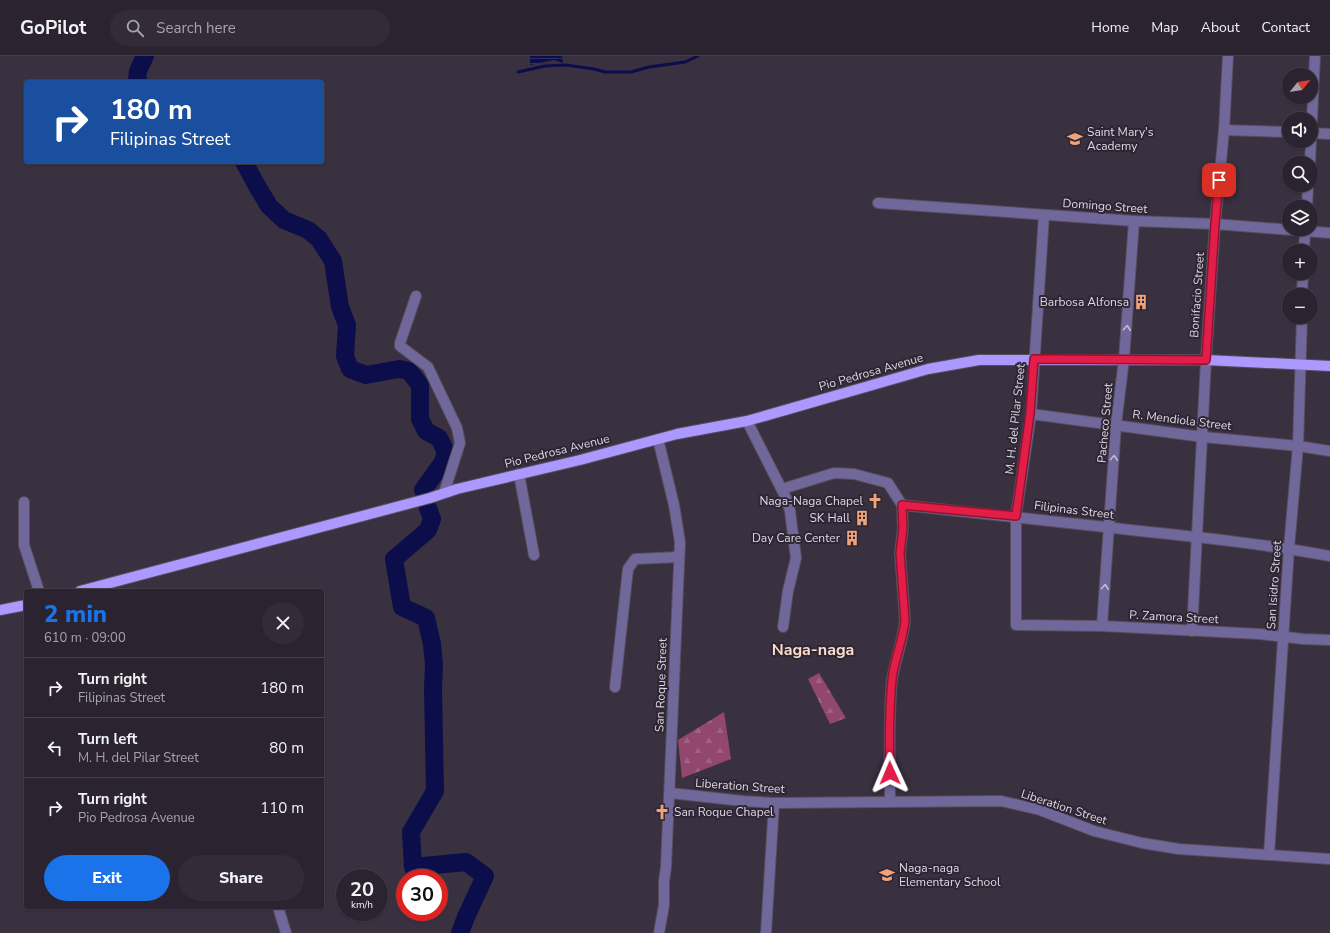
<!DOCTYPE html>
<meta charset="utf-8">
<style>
:root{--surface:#2b2430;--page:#332c38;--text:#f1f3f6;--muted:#a6a4ab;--line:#47414c;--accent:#1a73e8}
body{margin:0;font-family:"Nunito Sans",sans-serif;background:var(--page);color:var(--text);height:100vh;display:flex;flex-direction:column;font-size:15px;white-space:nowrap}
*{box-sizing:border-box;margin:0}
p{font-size:13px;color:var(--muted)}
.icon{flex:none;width:22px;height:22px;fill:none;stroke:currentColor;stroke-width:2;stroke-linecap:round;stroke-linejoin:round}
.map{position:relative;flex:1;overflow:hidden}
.panel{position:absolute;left:24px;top:533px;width:300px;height:320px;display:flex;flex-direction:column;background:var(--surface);border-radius:4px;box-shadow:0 1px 3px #0004,0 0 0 1px var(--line)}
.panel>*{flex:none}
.guide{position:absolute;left:24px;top:24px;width:300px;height:84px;border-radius:4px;box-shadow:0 1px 3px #0004,0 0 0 1px var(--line);background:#1a4fa0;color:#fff;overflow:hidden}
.needle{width:26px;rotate:60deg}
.fabs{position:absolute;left:1282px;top:12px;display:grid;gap:8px}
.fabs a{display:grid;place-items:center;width:36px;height:36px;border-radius:50%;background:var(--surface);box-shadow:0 1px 3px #0004,0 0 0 1px var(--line);font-size:20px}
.speed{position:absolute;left:336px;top:813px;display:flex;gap:8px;font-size:20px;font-weight:700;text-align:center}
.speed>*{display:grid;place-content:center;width:52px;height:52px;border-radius:50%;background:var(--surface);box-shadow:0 1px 3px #0004,0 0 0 1px var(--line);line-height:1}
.speed small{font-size:10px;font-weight:400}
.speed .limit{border:6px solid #d22;background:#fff;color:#111}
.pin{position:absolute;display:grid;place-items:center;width:34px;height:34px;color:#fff;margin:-17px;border-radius:8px;box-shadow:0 2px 6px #0006}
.me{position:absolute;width:44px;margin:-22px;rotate:359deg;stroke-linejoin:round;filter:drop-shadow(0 0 3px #0008)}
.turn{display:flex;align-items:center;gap:14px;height:84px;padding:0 20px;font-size:18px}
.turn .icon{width:52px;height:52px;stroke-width:2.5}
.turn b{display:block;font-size:28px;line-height:34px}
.round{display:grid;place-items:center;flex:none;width:42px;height:42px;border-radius:21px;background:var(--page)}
.overview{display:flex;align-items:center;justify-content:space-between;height:68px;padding:0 20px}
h1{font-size:24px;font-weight:800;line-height:30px;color:var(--accent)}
.button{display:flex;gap:8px;margin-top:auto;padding:8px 20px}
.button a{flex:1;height:46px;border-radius:24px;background:var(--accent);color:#fff;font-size:16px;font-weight:800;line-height:46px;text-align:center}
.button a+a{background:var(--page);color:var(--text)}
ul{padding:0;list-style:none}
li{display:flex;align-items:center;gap:12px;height:60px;padding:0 20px;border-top:1px solid var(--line)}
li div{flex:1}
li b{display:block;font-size:15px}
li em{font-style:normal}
header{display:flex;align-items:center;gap:24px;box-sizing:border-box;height:56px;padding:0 20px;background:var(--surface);border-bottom:1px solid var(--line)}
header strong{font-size:19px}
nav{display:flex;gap:22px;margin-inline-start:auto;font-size:14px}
.search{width:280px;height:36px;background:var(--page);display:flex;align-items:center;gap:10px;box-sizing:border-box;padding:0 14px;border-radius:22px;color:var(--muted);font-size:15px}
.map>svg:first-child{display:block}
.forest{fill:url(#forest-firs)}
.water{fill:url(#water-rules)}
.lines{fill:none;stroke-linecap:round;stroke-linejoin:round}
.stream{stroke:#0b0e4b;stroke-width:3}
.river{stroke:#0b0e4b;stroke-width:18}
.minor-casing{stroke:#574e5d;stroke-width:12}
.major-casing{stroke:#574e5d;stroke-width:12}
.minor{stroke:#70689a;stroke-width:10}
.major{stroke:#ac99ff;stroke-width:10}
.oneway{stroke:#c2bcd0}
.route-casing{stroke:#92132f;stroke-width:10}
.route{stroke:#e11d48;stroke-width:7}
.labels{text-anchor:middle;stroke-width:4;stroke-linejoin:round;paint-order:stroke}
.poi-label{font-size:12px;fill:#ded8e2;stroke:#2f2635;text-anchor:end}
.street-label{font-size:12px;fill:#ded8e2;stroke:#2f2635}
.district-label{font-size:16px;font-weight:bold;fill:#fbddcc;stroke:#2f2635}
</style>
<header>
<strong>GoPilot</strong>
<div class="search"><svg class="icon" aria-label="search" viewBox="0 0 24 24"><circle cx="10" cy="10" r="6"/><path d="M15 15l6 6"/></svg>Search here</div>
<nav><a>Home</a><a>Map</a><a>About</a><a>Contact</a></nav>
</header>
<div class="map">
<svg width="1330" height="877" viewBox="0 0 1330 877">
<defs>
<pattern id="forest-firs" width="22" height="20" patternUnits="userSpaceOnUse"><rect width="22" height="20" fill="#92476d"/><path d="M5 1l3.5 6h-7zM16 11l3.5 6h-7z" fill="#a16182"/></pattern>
<pattern id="water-rules" width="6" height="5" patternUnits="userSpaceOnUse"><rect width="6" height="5" fill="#0b0e4b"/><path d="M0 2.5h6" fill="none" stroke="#2e3065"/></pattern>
</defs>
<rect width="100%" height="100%" fill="#393040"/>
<g class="forest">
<polygon points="819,617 846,662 830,668 808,623"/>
<polygon points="724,656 731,703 682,722 678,684"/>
</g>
<polygon class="water" points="530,0 562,0 563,7 554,4 530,9"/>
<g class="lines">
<polyline class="stream" points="518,16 545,10 566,9 594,13 605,16 631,16 649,11 685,6 698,0"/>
<g class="river">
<polyline points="139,26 137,24 138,15 145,0"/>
<polyline points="244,106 257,130 269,150 284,164 308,174 319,183 333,205 340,251 347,269 345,300 350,313 366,319 399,313 409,315 420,329 420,363 426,375 439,382 446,396 443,406 423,434"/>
<polyline points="428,452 432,463 428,474 394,503 402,551 426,562 432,588 434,609 433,632 435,735 411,776 413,811 466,806 485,820 466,861 460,877"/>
</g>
<g class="minor-casing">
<g id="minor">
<polyline points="1224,74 1289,76"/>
<polyline points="1311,77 1330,78"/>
<polyline points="1310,107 1315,0"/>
<polyline points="878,147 1134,165 1215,168 1330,177"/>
<polyline points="1307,151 1308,129"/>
<polyline points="1044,159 1031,358 1016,460 1016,569 1102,570 1260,578 1303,583 1330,584"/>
<polyline points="1304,195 1305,173"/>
<polyline points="1302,239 1303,217"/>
<polyline points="416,240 400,287 400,290 428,311 457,372 460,387 444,437"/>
<polyline points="1031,358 1203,381 1298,390 1330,395"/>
<polyline points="747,365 786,442 790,455 796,502 788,535 783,571"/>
<polyline points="658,383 674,449 680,486 666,811 664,825 664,849 659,877"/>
<polyline points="519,418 534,499"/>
<polyline points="782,433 834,417 854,418 888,427 902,449"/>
<polyline points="24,446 24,489 39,535"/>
<path d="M902 449C979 457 1055 465 1131 474 1198 481 1264 488 1330 500"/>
<polyline points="1102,570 1116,369 1124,303 1134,165"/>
<polyline points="1192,575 1206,304 1215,168 1224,74 1228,0"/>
<polyline points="615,631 628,513 635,503 679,501"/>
<polyline points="670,737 743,745 774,747 1001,745 1040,754 1094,775 1142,787 1179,793 1330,803"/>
<path d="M890 745C890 705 888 664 892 624 895 604 903 585 905 564L900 497 903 472 902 449"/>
<polyline points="1269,799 1289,492 1298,390 1302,261"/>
<polyline points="278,851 286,877"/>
<polyline points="766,877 774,747"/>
</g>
</g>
<g class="major-casing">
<g id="major">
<polyline points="80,535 430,442 457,433 580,404 677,378 747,365 928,313 979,304 1206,304 1330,310"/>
<polyline points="0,554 26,549"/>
</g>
</g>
<use href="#minor" class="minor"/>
<use href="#major" class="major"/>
</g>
<defs><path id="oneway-chevron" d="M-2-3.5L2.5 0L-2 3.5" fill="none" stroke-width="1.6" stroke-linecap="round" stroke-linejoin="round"/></defs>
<g class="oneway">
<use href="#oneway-chevron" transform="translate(1127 272) rotate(-86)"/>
<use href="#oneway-chevron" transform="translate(1114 402) rotate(-86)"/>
<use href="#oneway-chevron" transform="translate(1105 531) rotate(-86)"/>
</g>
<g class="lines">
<g class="route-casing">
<path id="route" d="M890 717C889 686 889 655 892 624 894 604 903 585 905 564L900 497 903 472 902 449 1016 460 1030 358 1034 303 1206 304 1215 168 1219 124"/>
</g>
<use href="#route" class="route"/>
</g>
<defs>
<g id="school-bare" transform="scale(1.2)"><path d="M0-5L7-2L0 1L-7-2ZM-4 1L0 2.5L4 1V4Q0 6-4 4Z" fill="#efa378" stroke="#2f2635" stroke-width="2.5" paint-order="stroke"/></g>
<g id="building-bare" transform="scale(1.2)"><path d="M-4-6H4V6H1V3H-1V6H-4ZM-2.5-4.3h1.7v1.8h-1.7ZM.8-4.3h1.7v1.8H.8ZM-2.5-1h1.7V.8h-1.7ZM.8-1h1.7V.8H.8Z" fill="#efa378" stroke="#2f2635" stroke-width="2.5" paint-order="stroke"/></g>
<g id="church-bare" transform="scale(1.2)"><path d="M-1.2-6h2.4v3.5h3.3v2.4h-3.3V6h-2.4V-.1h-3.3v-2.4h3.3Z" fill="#efa378" stroke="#2f2635" stroke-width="2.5" paint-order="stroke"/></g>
</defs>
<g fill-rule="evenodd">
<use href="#school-bare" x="1075" y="83"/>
<use href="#building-bare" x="1141" y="246"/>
<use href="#church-bare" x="875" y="445"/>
<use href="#building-bare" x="862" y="462"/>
<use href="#building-bare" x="852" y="482"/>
<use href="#church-bare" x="662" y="756"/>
<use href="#school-bare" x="887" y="819"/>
</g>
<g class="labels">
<g class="poi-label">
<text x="1087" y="80" text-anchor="start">Saint Mary's<tspan x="1087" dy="14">Academy</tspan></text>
<text x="1129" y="250">Barbosa Alfonsa</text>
<text x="863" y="449">Naga-Naga Chapel</text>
<text x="850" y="466">SK Hall</text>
<text x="840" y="486">Day Care Center</text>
<text x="674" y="760" text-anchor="start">San Roque Chapel</text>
<text x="899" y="816" text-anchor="start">Naga-naga<tspan x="899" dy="14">Elementary School</tspan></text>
</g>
<g class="street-label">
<text transform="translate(1105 150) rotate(4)" y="4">Domingo Street</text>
<text transform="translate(1197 239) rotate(-86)" y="4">Bonifacio Street</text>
<text transform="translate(871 316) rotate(-16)" y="4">Pio Pedrosa Avenue</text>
<text transform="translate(1015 363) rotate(-84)" y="4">M. H. del Pilar Street</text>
<text transform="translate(1182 364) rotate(7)" y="4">R. Mendiola Street</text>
<text transform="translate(1105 367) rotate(-85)" y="4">Pacheco Street</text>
<text transform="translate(557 395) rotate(-14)" y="4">Pio Pedrosa Avenue</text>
<text transform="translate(1074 454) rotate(7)" y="4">Filipinas Street</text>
<text transform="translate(1274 529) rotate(-86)" y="4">San Isidro Street</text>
<text transform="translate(1174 561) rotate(3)" y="4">P. Zamora Street</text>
<text transform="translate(661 629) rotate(-88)" y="4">San Roque Street</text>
<text transform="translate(740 730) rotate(4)" y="4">Liberation Street</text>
<text transform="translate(1064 751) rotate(18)" y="4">Liberation Street</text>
</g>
<g class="district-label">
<text x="813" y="599">Naga-naga</text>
</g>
</g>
</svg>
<div class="fabs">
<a><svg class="needle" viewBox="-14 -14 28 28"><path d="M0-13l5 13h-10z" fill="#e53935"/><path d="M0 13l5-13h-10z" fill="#a6a4ab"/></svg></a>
<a><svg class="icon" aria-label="sound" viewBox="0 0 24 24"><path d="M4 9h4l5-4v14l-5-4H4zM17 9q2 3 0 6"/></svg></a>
<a><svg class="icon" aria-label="search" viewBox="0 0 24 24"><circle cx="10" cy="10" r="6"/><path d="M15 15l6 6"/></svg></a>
<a><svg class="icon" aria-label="layers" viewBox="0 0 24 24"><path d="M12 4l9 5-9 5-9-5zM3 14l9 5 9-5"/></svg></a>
<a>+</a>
<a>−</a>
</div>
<div class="speed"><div>20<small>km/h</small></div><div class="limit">30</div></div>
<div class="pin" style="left:1219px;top:124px;background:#d93025"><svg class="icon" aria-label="arrive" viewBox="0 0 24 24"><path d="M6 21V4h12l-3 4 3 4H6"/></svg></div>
<svg class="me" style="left:890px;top:717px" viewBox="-20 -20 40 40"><path d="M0-17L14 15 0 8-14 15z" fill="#e11d48" stroke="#fff" stroke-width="4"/></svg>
<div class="guide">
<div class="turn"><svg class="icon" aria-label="right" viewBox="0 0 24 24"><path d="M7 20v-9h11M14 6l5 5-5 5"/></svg><div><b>180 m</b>Filipinas Street</div></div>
</div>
<section class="panel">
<div class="overview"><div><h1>2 min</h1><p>610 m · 09:00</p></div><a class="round"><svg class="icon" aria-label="close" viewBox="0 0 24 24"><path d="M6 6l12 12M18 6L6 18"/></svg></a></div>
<ul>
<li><svg class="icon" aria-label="right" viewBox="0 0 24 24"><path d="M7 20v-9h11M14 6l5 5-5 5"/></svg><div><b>Turn right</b><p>Filipinas Street</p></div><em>180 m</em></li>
<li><svg class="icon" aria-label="left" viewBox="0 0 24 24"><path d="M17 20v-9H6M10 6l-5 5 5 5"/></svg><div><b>Turn left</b><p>M. H. del Pilar Street</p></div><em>80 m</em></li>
<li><svg class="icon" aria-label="right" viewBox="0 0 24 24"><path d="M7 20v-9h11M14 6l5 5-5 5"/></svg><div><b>Turn right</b><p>Pio Pedrosa Avenue</p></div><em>110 m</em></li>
</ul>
<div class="button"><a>Exit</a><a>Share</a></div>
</section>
</div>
